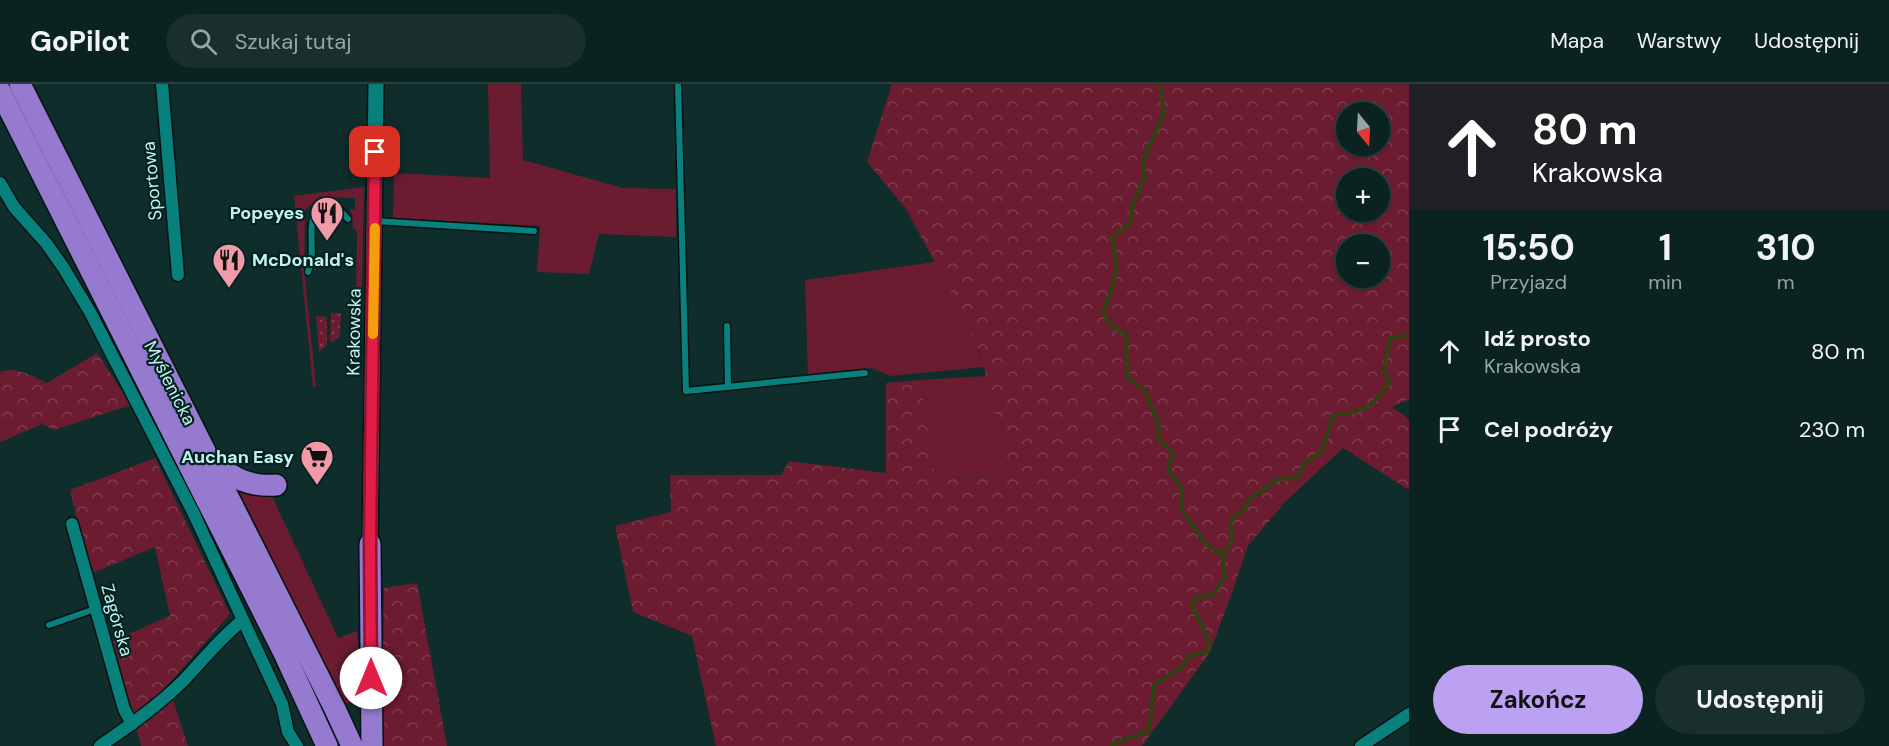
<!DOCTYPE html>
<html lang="pl">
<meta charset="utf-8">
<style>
:root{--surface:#0a2220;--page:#182f2d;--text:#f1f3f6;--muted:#99a4a5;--line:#2a3f3e;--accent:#bca0f2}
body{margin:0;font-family:"DM Sans",sans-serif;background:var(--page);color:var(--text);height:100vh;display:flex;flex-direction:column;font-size:22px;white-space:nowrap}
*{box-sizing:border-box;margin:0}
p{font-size:20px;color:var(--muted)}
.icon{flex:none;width:33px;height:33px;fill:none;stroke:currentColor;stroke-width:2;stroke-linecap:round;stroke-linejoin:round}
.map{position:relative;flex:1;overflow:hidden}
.sheet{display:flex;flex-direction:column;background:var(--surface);width:480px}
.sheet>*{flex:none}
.top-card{background:#202124;color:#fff;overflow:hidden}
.needle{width:39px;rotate:162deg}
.buttons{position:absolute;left:1336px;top:18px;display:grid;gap:12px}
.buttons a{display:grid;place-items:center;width:54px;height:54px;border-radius:50%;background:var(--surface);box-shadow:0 2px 4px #0004,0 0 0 2px var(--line);font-size:30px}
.pin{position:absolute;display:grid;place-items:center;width:51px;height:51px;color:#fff;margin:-26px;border-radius:12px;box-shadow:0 3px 9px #0006}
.me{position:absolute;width:66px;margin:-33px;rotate:0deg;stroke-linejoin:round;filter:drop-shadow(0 0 4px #0008)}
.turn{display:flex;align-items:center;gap:21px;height:126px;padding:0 24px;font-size:27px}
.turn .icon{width:78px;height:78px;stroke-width:2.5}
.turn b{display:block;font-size:42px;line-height:51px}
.eta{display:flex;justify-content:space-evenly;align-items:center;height:102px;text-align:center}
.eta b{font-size:36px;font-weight:700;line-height:42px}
.action{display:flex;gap:12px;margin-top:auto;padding:12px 24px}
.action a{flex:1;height:69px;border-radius:36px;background:var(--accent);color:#111;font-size:24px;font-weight:700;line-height:69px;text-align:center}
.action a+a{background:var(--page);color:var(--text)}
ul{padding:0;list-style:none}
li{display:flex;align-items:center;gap:18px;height:78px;padding:0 24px}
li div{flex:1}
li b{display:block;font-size:22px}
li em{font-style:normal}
header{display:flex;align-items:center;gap:36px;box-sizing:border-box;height:84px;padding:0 30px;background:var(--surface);border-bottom:2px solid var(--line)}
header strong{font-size:28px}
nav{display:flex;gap:33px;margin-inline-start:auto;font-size:21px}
.search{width:420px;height:54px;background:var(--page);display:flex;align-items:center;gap:15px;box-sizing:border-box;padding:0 21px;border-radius:33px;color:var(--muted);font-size:22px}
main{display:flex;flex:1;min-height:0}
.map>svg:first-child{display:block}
.grass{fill:#6c1c31}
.forest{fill:url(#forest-crowns);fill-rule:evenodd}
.garden{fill:url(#garden-dots)}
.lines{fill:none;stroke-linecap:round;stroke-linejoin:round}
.stream{stroke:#2e4310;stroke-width:4}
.service-casing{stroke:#061312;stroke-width:9}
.minor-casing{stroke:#061312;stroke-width:15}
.tertiary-casing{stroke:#061312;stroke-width:18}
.trunk-casing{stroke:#061312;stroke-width:24}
.service{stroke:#08817c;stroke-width:6}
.minor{stroke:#08817c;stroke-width:12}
.tertiary{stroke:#08817c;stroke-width:15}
.trunk{stroke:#957ad0;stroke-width:21}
.route-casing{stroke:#92132f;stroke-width:15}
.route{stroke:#e11d48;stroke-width:10}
.slow{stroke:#f59e0b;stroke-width:10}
.labels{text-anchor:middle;stroke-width:4.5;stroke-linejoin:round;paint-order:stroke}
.street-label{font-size:18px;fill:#c5f2ee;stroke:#032322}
.poi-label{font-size:18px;font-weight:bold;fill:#c5f2ee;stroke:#032322;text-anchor:end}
</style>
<header>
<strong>GoPilot</strong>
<div class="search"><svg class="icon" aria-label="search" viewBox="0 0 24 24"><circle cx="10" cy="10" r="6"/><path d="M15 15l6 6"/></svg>Szukaj tutaj</div>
<nav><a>Mapa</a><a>Warstwy</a><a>Udostępnij</a></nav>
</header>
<main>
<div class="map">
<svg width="1409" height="662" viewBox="0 0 1409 662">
<defs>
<pattern id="forest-crowns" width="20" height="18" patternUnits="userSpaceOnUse" patternTransform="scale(1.5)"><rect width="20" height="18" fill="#6c1c31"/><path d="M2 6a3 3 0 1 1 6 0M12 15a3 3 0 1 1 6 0" fill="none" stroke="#803d4f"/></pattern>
<pattern id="garden-dots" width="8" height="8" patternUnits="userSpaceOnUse" patternTransform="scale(1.5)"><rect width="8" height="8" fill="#6c1c31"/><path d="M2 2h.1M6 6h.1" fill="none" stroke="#803d4f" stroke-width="1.8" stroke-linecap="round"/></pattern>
</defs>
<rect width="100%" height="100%" fill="#0e2d2b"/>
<g class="grass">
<polygon points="488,0 521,0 523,76 623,104 676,105 676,153 599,150 589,190 537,188 540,142 393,134 394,89 490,94"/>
<polygon points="364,103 361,245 354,243 351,238 351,229 358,229 358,226 351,226 351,223 356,219 357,148 353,144 352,131 350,125 355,125 355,114 319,113 305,126 304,185 316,302 313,304 294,112"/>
<path d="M935 178C953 212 975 246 984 283L890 292 872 284 808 290 805 196Z"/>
<polygon points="986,292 1011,393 935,392 920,296"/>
<polygon points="238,405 272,412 338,554 357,547 361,608 360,615 356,619 346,619 338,609"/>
</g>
<g class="forest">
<path d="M892 0H1409V315L1392 323 1409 335V406L1343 364 1284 419 1248 462 1233 506 1210 568 1142 662H716L692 552 633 528 615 442 671 428 670 391H781L789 377 886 389V299L920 296 935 392 1011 393 980 268 959 223 906 125 867 78ZM1380 28V62H1347V28ZM1380 94V128H1347V94ZM1380 160V194H1347V160Z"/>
<path d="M97 269 131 321 54 346 42 340 0 358V288C17 282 32 292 47 299Z"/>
<polygon points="155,374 230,530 168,601 188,662 141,662 122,595 110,558 170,532 155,463 90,490 70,406"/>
<polygon points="417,499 447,662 384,662 382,640 384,504"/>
</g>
<g class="garden">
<polygon points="331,229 341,229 340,252 334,258 330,258"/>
<polygon points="316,232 327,233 327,261 319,268"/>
</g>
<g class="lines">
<g class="stream">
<polyline points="1160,0 1164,29 1143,77 1145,92 1132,122 1130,140 1112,153 1117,184 1111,207 1103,227 1111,242 1127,251 1126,268 1128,294 1145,307 1159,340 1158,355 1173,368 1168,385 1182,405 1182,426 1206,460 1223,472"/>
<path d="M1112 662 1114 659 1149 647 1154 601 1182 583 1189 572 1207 568 1209 557 1192 521 1196 513 1212 512 1225 493 1223 472 1232 455 1231 435 1246 424 1248 416 1278 395 1297 394 1305 379 1322 367 1333 331C1366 328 1369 325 1389 299L1384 285 1390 254 1409 251"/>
</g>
<g class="service-casing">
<g id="service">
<polyline points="678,0 686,307 865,289"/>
<polyline points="375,137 534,147"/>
<path d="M308 188C317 169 306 146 316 128L320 126H340L348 135"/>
<polyline points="727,242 728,303"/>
<polyline points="49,541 95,525"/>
</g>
</g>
<g class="minor-casing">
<g id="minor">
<polyline points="162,0 178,191"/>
<polyline points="0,99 14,123 46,159 63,183 90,228 193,428 282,620 288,648 297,662"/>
<polyline points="72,440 124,625 132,640"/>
<path d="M100 662C129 642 159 621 184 596 204 575 221 553 243 536"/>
<polyline points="1361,662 1409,630"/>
</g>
</g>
<g class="tertiary-casing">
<polyline id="tertiary" points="370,460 376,0"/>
</g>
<g class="trunk-casing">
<g id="trunk">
<polyline points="20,0 335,625 352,662"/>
<polyline points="0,7 284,569 327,662"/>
<path d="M212 378C235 394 247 403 276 401"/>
<polyline points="370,460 372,662"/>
</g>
</g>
<use href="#service" class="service"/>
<use href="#minor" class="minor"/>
<use href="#tertiary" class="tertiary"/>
<use href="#trunk" class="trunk"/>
</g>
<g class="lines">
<g class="route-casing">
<polyline id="route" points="371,594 370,460 375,68"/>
</g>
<use href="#route" class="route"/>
<polyline class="slow" points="373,250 375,144"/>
</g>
<defs>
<g id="restaurant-pin" transform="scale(1.725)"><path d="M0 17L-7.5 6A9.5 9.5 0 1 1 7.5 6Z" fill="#f39aa8" stroke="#032322"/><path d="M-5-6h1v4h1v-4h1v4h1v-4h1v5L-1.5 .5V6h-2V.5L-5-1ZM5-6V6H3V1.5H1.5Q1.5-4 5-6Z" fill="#111"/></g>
<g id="supermarket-pin" transform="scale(1.725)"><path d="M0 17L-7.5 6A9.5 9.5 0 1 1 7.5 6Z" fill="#f39aa8" stroke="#032322"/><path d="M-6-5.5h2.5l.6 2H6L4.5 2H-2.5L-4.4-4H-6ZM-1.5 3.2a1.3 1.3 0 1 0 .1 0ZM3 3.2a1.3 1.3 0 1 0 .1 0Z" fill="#111"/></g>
</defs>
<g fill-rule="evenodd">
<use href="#restaurant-pin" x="327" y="129"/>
<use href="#restaurant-pin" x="229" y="176"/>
<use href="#supermarket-pin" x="317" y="373"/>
</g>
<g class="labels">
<g class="street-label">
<text transform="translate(152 97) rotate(-95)" y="6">Sportowa</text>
<text transform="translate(354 248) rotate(-89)" y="6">Krakowska</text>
<text transform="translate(170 299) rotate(63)" y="6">Myślenicka</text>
<text transform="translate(117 536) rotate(74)" y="6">Zagórska</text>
</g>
<g class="poi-label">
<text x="304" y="135">Popeyes</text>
<text x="252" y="182" text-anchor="start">McDonald's</text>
<text x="294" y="379">Auchan Easy</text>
</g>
</g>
</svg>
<div class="buttons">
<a><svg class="needle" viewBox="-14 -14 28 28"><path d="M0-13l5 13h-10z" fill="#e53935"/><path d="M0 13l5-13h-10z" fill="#99a4a5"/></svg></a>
<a>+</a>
<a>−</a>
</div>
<div class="pin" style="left:375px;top:68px;background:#d93025"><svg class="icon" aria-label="arrive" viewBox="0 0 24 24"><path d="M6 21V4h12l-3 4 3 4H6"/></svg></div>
<svg class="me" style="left:371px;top:594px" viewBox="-20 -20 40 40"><circle r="19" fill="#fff"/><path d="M0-13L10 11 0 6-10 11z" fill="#e11d48"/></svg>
</div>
<section class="sheet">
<div class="top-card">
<div class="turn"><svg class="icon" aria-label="ahead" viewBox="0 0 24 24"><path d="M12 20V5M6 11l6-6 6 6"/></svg><div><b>80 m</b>Krakowska</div></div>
</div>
<div class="eta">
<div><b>15:50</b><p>Przyjazd</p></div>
<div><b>1</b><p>min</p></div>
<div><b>310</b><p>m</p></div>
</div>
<ul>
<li><svg class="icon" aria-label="ahead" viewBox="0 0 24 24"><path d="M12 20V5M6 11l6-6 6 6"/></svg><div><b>Idź prosto</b><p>Krakowska</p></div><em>80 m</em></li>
<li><svg class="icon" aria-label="arrive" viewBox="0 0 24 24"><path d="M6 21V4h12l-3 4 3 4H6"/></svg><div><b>Cel podróży</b></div><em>230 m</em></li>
</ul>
<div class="action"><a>Zakończ</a><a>Udostępnij</a></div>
</section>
</main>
